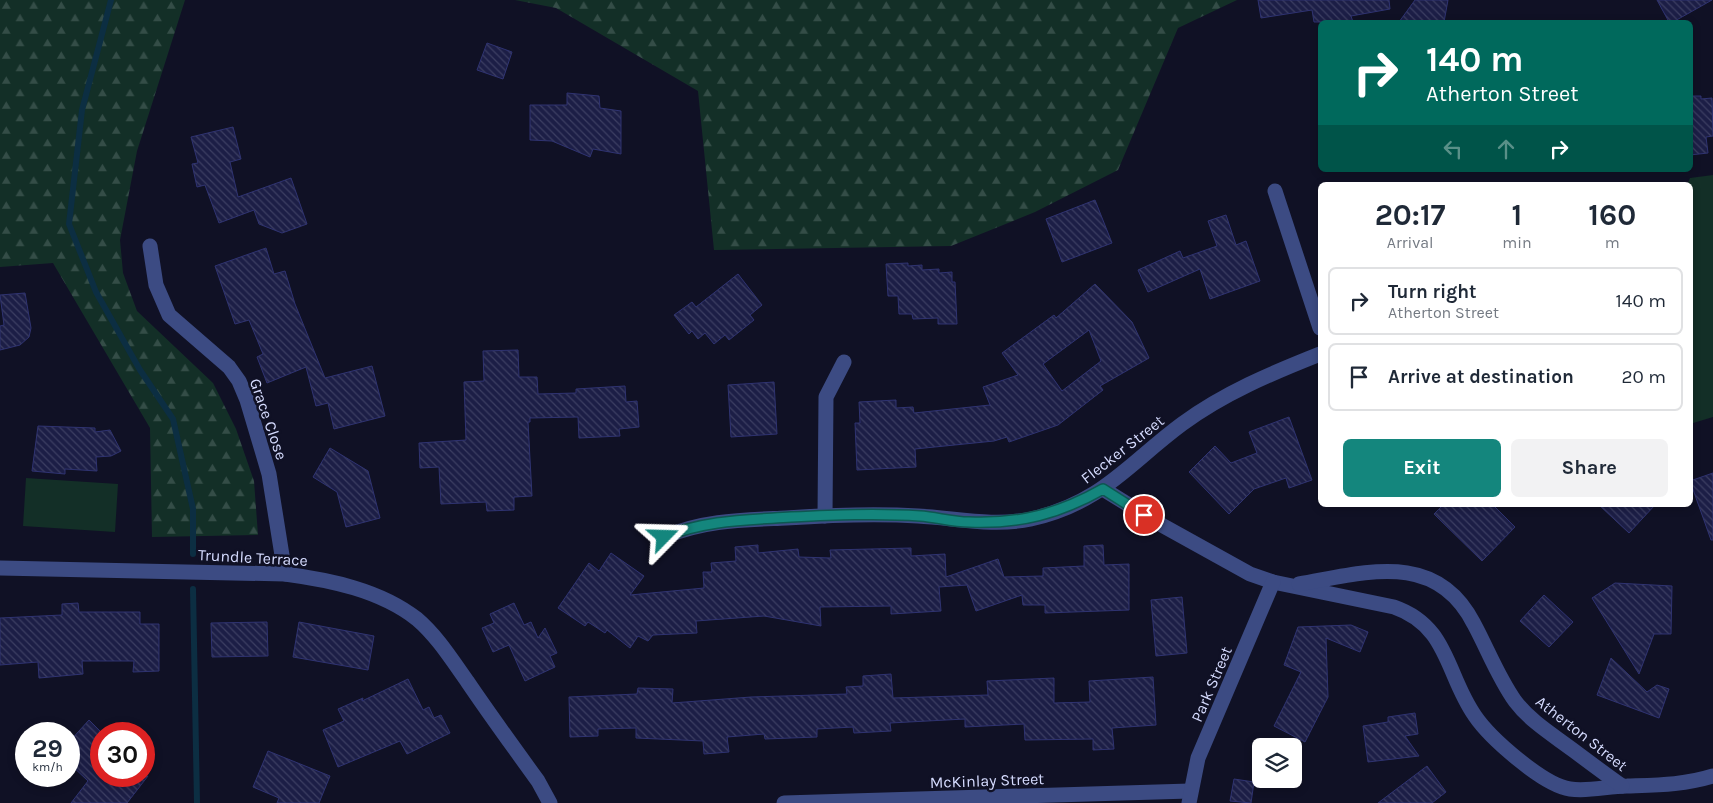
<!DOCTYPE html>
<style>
:root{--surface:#fff;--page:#f2f2f3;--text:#1f2937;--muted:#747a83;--line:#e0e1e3;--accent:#14867d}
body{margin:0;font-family:Karla,sans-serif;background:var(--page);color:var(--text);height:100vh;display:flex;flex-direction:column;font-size:19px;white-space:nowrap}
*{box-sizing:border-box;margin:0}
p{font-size:16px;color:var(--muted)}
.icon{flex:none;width:28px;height:28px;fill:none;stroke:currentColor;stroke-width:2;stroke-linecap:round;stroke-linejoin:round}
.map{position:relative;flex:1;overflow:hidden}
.panel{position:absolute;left:1318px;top:182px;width:375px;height:325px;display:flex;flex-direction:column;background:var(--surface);border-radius:8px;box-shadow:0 2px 8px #0003}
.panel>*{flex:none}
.banner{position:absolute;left:1318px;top:20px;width:375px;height:152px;border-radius:8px;box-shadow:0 2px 8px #0003;background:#00695c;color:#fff;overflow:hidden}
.controls{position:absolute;left:1252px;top:738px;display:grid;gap:10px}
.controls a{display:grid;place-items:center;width:50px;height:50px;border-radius:8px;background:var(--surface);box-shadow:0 2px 8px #0003;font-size:25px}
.speed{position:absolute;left:15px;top:722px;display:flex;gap:10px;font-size:25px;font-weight:700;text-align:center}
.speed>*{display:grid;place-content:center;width:65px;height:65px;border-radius:50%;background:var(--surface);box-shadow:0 2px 8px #0003;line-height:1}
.speed small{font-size:12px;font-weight:400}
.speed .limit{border:8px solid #d22;background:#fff;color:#111}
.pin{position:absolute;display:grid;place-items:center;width:42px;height:42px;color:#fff;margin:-21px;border:2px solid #fff;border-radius:50%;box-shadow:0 1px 5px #0007}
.me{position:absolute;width:55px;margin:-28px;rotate:68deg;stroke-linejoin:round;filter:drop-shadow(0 0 4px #0008)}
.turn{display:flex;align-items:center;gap:18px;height:105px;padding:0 25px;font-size:22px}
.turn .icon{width:65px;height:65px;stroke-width:2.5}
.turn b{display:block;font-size:35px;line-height:42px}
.lanes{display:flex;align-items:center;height:48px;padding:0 25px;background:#0003;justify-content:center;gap:25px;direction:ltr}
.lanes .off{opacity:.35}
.eta{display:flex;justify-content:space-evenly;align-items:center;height:85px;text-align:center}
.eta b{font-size:30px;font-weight:700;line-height:35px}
.button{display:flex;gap:10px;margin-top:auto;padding:10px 25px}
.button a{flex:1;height:58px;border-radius:8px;background:var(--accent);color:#fff;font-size:20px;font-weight:700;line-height:58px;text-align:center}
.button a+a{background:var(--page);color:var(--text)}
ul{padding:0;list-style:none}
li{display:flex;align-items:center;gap:15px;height:68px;margin:0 10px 8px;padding:0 15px;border:2px solid var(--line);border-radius:8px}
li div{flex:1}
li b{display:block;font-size:19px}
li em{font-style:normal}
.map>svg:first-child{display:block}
.green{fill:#132f27}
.forest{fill:url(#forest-firs)}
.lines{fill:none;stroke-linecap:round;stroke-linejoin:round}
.stream{stroke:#0c2e42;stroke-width:6}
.building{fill:url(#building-back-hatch);stroke:#2f3371;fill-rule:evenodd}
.minor{stroke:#3c4b83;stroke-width:15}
.route-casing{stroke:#0d5751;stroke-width:12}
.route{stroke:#14867d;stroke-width:9}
.labels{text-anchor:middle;stroke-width:5;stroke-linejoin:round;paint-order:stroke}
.street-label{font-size:16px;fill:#d5dbfe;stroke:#101125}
</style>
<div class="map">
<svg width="1713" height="803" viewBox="0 0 1713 803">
<defs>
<pattern id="forest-firs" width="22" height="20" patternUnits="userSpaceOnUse" patternTransform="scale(1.25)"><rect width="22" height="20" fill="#132f27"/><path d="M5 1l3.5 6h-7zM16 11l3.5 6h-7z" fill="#344d47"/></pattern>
<pattern id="building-back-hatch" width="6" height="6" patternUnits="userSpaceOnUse" patternTransform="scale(1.25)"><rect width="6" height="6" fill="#1c1e46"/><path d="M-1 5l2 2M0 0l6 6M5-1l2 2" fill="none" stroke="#3c3e62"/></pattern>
</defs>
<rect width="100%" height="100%" fill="#101125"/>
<g class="green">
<polygon points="1713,175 1713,417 1690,424 1690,185 1687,185 1690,178"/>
<polygon points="26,478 118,484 115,532 23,526"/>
</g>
<g class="forest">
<polygon points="0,0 185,0 137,151 120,240 123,273 137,311 213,383 236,429 254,481 258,535 152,537 150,428 53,263 0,267"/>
<polygon points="515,0 1237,0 1178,28 1118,170 1035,212 951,246 714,250 698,91 556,8"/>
</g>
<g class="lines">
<g class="stream">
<polyline points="111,0 82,110 69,224 96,292 140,370 173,419 193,509 193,554"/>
<polyline points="193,589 197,803"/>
</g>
</g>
<g class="building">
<polygon points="1258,0 1389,0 1390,9 1351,16 1353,22 1314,22 1312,10 1261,18"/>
<polygon points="1415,0 1448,0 1444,22 1399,22"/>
<polygon points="1657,0 1712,0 1673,22 1669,22"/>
<polygon points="487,43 512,52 503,79 477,70"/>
<polygon points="567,93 599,96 600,108 621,111 621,154 593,149 590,157 552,141 530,140 530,105 567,105"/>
<polygon points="1690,96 1701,96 1701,99 1712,98 1713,136 1706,137 1708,153 1690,155"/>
<polygon points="233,127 241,159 230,162 238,197 291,178 307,224 282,233 259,224 254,210 219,223 205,185 197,187 192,164 198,163 191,137"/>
<polygon points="1095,200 1112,243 1062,262 1046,219"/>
<polygon points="1226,215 1236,245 1246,241 1260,281 1210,299 1200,269 1148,292 1138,270 1180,251 1183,258 1217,246 1208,221"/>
<polygon points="266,248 274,274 285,271 295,304 325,378 372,366 385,416 334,429 328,403 316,406 306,367 267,383 257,357 263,354 249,320 235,324 215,266"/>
<polygon points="908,263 908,266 922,265 922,270 939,269 939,273 952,272 952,282 955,282 957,324 938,324 938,318 913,319 912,314 899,314 898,296 888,296 886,264"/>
<polygon points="738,274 762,305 750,315 754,320 729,340 725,335 714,344 705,333 698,339 692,331 689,334 674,315 692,302 696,307"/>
<path d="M1095 284 1132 322 1149 358 1100 386 1103 390 1058 425 1009 442 1007 437 994 441 915 449 916 467 857 470 855 423H860L859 402 896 400V408L913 407 914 413 990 405 983 387 1018 375 1002 353 1054 315 1056 318ZM1089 330 1101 361 1062 391 1043 364Z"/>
<polygon points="25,293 31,328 29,337 20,345 0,350 0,326 4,325 0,295"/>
<polygon points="518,350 519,377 537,377 538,394 576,393 576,389 625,386 626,402 637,401 639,427 619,429 620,436 579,438 578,417 530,418 530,422 528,422 532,496 514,497 514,510 487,511 486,502 441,504 439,467 420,468 419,443 466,440 464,382 484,381 483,351"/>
<polygon points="774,382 777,434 731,437 728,385"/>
<polygon points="1289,417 1312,480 1289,488 1286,478 1254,489 1229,514 1189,472 1215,446 1231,463 1257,453 1249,432"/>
<polygon points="38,426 95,428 95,432 110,430 121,451 111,456 96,457 97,471 65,469 65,474 32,471"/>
<polygon points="330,448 368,471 380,518 346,527 337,492 313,477"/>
<polygon points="1713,473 1713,540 1711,540 1690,481"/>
<polygon points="1443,505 1493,505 1515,527 1482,561 1434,514"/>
<polygon points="1599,505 1655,505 1629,533"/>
<polygon points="758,545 758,553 798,549 799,557 831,558 830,550 911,548 911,556 945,554 946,577 998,559 1004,577 1043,576 1043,568 1084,566 1084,546 1103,545 1104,565 1129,564 1129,610 1045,613 1045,605 1023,605 1022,595 976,611 967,585 939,587 941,611 891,614 891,606 820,607 821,626 764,616 696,621 697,633 653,635 648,641 638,636 630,648 607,630 605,633 588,622 585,626 558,608 589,563 599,571 611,553 644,576 630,595 704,588 703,572 712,572 711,563 736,561 735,547"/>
<polygon points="1615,583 1672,586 1671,634 1654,634 1639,674 1592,598"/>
<polygon points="1544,595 1573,622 1549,647 1520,621"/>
<polygon points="1182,597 1187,653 1156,656 1151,600"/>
<polygon points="78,603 79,612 140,612 140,624 159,624 159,671 133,672 134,661 82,661 83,674 39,678 38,662 0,665 0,618 62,615 62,604"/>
<polygon points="514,603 524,625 531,622 538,638 545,628 557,653 550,656 555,667 525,681 509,645 493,652 482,628 494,623 490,614"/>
<polygon points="267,622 268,656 212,657 211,623"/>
<polygon points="299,622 374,636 368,670 293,657"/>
<polygon points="1351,625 1368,632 1360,652 1326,638 1328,697 1305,742 1274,726 1301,672 1284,665 1298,627"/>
<polygon points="1611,658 1647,692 1657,685 1669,689 1659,718 1597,695"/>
<polygon points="891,674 893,698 988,695 987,681 1054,678 1054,703 1090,702 1089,681 1153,677 1156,725 1112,728 1114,749 1093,750 1093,739 1025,740 1024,724 965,727 965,719 890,723 891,731 854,733 853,727 817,729 817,737 765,739 764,734 727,737 729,752 704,754 703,741 636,738 636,728 598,729 598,736 570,737 569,697 637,694 638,688 673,689 672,703 751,697 847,694 846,687 863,686 863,676"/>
<polygon points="408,679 423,710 429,707 434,718 441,715 450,733 407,754 400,741 338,767 323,730 344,721 338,709 363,698 362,701"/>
<polygon points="1415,713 1418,734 1405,736 1419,756 1368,762 1363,726 1388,722 1388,717"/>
<polygon points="89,720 101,732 101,776 148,776 127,803 71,803 88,781 69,763 69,742"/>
<polygon points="268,751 330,776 319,803 277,803 279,798 253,787"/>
<polygon points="1427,766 1446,792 1432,803 1378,803"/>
<polygon points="1234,779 1254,782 1251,803 1230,801"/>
</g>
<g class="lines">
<g class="minor">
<polyline points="1275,191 1320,328"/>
<polyline points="150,246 156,285 169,315 229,367 239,381 247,400 269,474 285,574"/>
<path d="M1103 489 1158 523 1250 574 1273 582 1394 607C1449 626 1446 675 1475 716 1490 738 1543 785 1570 789 1589 792 1608 786 1627 786 1656 785 1685 785 1713 776"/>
<polyline points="825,516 826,397 844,362"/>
<path d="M664 537C704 520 743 520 786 518 830 515 874 513 918 516 956 518 993 527 1031 519 1102 503 1128 464 1182 424 1224 393 1272 373 1320 354"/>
<path d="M0 568 285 574C330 580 380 590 417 619 437 636 452 660 467 681 490 715 514 748 538 781L550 803"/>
<path d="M1299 584C1364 573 1436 549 1474 624 1488 650 1498 677 1515 701 1530 721 1553 735 1573 750 1589 762 1605 774 1622 786"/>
<polyline points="784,803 1190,791"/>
<polyline points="1189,803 1198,758 1273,582"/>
</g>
</g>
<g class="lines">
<g class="route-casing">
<path id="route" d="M664 537C705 520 747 520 791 517 833 515 877 513 920 516 936 517 952 522 969 522 1020 524 1059 514 1103 489L1144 515"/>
</g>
<use href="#route" class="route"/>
</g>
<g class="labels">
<g class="street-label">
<text transform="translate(269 419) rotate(71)" y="6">Grace Close</text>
<text transform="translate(1122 449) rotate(-38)" y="6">Flecker Street</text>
<text transform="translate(253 557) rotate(3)" y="6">Trundle Terrace</text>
<text transform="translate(1211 684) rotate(-67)" y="6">Park Street</text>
<text transform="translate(1582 733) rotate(38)" y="6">Atherton Street</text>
<text transform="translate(987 780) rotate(-2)" y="6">McKinlay Street</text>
</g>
</g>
</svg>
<div class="controls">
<a><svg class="icon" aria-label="layers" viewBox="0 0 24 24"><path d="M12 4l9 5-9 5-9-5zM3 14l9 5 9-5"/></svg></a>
</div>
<div class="speed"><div>29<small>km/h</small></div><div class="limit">30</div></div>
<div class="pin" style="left:1144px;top:515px;background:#d93025"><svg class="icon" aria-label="arrive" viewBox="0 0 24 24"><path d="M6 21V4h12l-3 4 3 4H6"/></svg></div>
<svg class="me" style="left:664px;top:537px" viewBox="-20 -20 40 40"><path d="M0-17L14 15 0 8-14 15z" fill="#14867d" stroke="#fff" stroke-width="4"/></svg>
<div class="banner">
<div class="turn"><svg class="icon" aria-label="right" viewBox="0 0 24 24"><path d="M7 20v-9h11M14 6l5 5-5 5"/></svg><div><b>140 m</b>Atherton Street</div></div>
<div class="lanes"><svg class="icon off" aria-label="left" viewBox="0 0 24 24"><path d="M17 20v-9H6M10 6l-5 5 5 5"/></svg><svg class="icon off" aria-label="ahead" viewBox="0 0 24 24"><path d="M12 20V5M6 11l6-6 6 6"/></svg><svg class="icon" aria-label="right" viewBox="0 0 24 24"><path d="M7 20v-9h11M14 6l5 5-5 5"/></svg></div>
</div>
<section class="panel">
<div class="eta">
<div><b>20:17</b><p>Arrival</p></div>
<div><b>1</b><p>min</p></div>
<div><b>160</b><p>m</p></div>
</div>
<ul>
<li><svg class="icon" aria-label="right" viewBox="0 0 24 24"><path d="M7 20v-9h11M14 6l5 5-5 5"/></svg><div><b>Turn right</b><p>Atherton Street</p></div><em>140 m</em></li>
<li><svg class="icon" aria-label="arrive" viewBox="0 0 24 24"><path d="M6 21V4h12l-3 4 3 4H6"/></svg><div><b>Arrive at destination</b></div><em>20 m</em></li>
</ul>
<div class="button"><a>Exit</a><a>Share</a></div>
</section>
</div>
